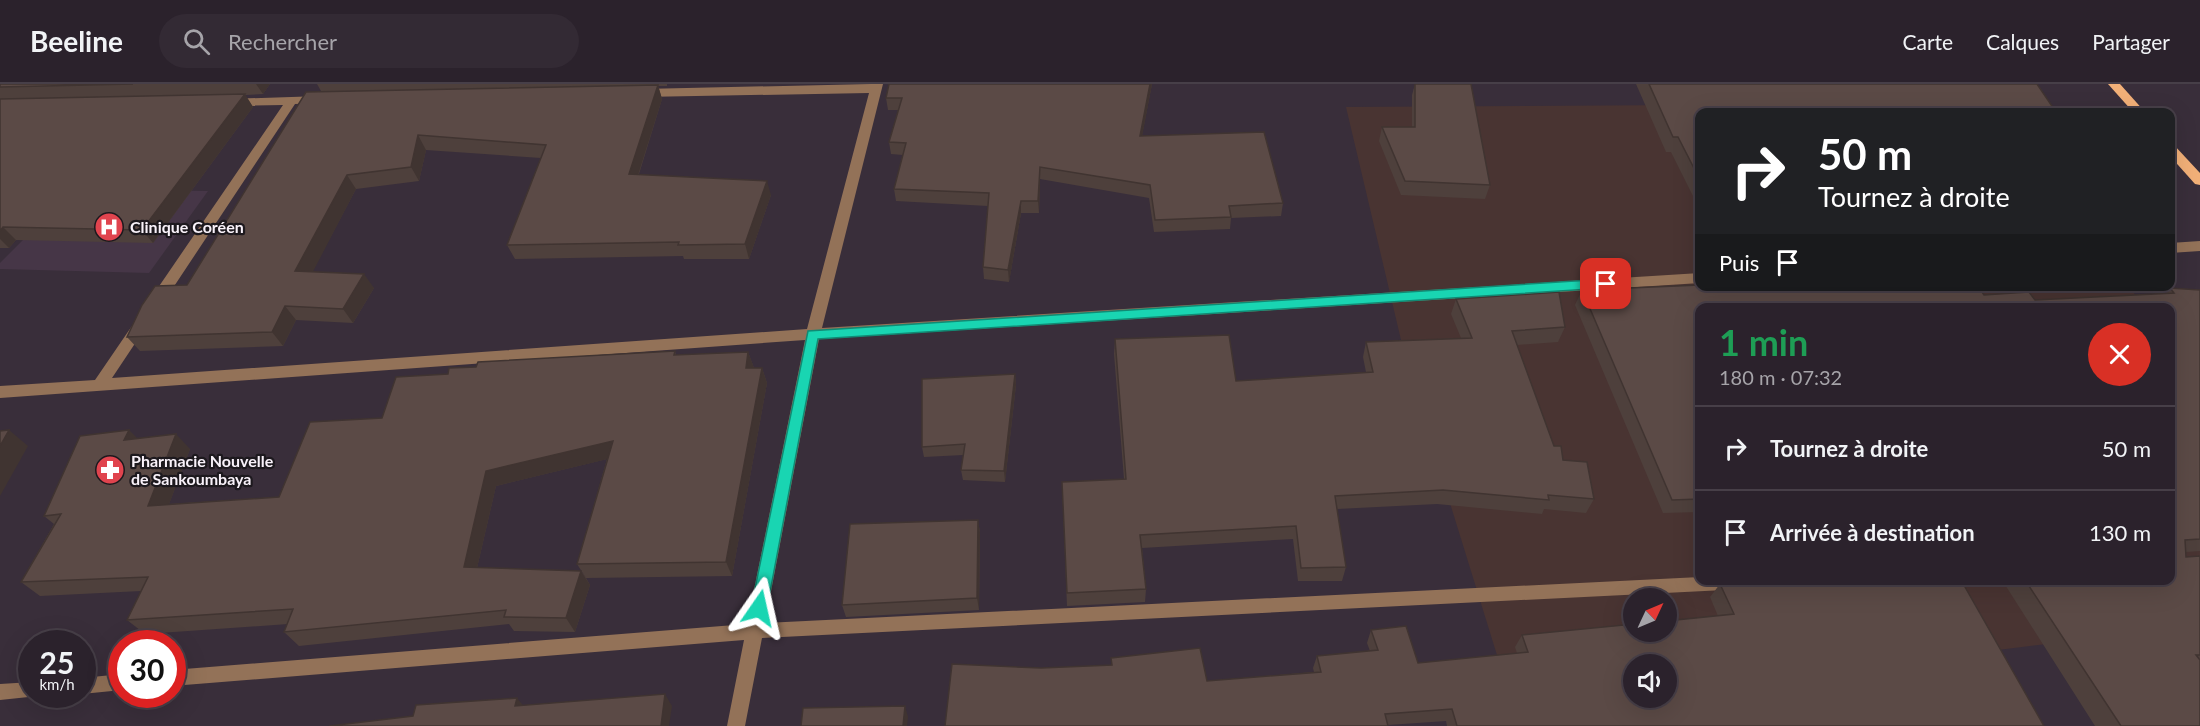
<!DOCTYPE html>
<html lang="fr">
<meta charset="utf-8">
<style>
:root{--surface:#2b222c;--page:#332a34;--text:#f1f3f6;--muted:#a6a4a9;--line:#473f48}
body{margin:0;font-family:Lato,sans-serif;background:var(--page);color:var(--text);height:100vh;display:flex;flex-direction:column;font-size:22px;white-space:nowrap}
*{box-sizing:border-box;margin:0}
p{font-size:20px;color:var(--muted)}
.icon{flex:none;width:33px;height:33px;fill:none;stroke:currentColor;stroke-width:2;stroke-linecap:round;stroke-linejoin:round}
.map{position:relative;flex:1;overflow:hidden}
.drawer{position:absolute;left:1695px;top:219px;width:480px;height:282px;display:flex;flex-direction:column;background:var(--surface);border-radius:12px;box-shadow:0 6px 24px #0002,0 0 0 2px var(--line)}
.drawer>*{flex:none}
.top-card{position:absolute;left:1695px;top:24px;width:480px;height:183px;border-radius:12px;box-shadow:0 6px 24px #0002,0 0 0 2px var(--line);background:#202124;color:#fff;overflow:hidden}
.needle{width:39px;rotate:46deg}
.tools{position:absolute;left:1623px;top:504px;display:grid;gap:12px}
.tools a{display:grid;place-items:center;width:54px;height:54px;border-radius:50%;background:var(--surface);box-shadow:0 6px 24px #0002,0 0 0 2px var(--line);font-size:30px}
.speed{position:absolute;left:18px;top:546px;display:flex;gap:12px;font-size:30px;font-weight:700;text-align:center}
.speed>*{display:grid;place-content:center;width:78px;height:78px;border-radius:50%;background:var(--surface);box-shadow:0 6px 24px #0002,0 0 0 2px var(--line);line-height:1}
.speed small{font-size:15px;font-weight:400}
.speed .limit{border:9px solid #d22;background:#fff;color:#111}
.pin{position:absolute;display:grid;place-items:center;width:51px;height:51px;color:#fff;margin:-26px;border-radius:12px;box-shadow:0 3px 9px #0006}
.me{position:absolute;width:66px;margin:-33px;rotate:11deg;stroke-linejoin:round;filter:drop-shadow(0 0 4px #0008)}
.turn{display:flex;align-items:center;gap:21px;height:126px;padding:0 24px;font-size:27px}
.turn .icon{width:78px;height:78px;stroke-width:2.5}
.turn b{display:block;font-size:42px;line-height:51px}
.then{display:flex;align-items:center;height:57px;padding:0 24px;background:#0003;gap:12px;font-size:22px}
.round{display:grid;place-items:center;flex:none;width:63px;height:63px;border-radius:32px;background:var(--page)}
.head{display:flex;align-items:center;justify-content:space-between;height:102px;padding:0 24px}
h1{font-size:36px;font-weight:700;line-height:45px;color:#1e9e55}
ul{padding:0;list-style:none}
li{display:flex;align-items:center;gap:18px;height:84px;padding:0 24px;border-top:2px solid var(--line)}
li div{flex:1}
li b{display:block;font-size:22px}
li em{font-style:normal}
header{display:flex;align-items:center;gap:36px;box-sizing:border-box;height:84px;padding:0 30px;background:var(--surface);border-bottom:2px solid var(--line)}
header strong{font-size:28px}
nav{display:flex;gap:33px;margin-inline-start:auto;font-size:21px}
.search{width:420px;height:54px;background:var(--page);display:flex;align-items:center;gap:15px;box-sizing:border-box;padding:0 21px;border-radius:33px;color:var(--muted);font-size:22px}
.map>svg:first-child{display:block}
.commercial{fill:#493432;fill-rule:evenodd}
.built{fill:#463647}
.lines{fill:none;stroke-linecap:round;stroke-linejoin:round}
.minor{fill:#937258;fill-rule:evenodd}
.major{fill:#f2b078;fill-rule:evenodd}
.wall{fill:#4e403c;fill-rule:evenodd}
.shaded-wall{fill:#403431}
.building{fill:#5b4a46;stroke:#403431;stroke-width:1.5;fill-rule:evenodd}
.route{fill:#19d5b2;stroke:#108a74;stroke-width:1.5}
.labels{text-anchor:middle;stroke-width:4.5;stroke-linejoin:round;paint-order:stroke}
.poi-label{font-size:16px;font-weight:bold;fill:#f9f2fa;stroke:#1d191e;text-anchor:start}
</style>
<header>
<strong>Beeline</strong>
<div class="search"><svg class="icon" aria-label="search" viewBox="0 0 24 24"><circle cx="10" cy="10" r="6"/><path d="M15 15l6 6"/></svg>Rechercher</div>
<nav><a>Carte</a><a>Calques</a><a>Partager</a></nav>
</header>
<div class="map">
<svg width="2200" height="642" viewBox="0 0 2200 642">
<rect width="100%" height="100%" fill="#392e3a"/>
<path class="commercial" d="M1689 21 1700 28V202L2129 203 2145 223 1700 224V496H2170L2200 291V541L1667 607 1666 580H1634L1514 626 1406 277 1346 23ZM1634 514H1666V548H1634Z"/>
<polygon class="built" points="74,105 208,107 149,189 0,185 0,179"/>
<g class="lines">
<g class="minor">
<polygon points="871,0 883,0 822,244 1700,189 1700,199 819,255 765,539 1700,493 1700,496 1791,496 1789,501 1783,503 762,554 745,642 727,642 744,556 172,602 172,586 747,540 805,256 0,314 0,302 95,296 136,236 141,235 148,240 112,294 807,245 869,9 642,13 636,9 642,5"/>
<polygon points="321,12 327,16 325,19 295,20 161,222 151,222 149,218 151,214 283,21 231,22 225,18 227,15"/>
<polygon points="2200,157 2200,167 2170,169 2170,159"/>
<polygon points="122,590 122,606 82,610 82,594"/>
<polygon points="32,598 32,610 38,612 0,616 0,600"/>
</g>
<g class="major">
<polygon points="2108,0 2120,0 2145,28 2133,28"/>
<polygon points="2170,60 2174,61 2200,89 2200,101 2195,100 2170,72"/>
</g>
</g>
<g class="wall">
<polygon points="0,0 270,0 263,10 245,11 253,23 153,159 16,156 9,164 0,164"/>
<polygon points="317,0 667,0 667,2 658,2 662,15 639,90 771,111 749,175 684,175 683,172 515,175 507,161 541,74 426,66 419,97 356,105 312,188 374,204 353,239 296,236 283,262 140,267 127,253 187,201 321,7"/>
<polygon points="889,0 1152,0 1142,51 1283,119 1281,132 1231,134 1230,145 1154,148 1149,114 1040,95 1039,129 1021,129 1009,198 984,195 983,183 988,122 896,117 894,105 903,71 891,70 889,58 898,26 888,26 886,14"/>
<polygon points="1415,0 1471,0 1490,101 1485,115 1401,111 1379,57 1382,43 1412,43 1412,11"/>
<polygon points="1636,0 2037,0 1700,28 1700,126 1671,68 1666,68"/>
<polygon points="1913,202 1978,202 1984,211 2035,216 2165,210 2170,204 2200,206 2200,467 2186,468 2186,473 2200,472 2200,642 2095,642 2002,496 2170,496 2170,224 1700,224 1700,428 1663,429 1575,221 1582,206 1909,208"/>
<polygon points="1456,215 1565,243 1558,258 1517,261 1554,362 1563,376 1594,415 1586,429 1544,425 1542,430 1437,420 1337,425 1346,483 1342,497 1298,497 1293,455 1142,464 1146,505 1145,518 1067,522 1062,398 1124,395 1114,270 1115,255 1236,297 1366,288 1363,273 1366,258 1461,254 1451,230"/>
<path d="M675 267 676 271 748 268 754 284H762L767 299 732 492 586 494 590 501 575 548 514 547 509 540 299 562 284 548 288 540 145 550 127 536 141 507 40 512 21 498 54 440 44 432 137 354 190 365 169 420 279 413 382 334 448 290 476 283ZM607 375 577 480 586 494 581 487 477 484 496 402Z"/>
<polygon points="1015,290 1016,301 1005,398 963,396 961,386 963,371 924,373 922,363"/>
<polygon points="978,436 980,449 979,526 846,533 842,521"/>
<polygon points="1720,500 2044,642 1447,642 1446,637 1388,641 1041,584 1111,582 1111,574 1207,597 1314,588 1313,584 1317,572 1370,567 1367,559 1371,546 1418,579 1517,569 1515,563 1522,551 1718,532 1710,513"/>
</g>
<g class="shaded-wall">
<polygon points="256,0 270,0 263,10"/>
<polygon points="1150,0 1152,0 1140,64 1140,52"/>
<polygon points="658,1 662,15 634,104 629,90"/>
<polygon points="245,10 253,23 153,159 142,146"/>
<polygon points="418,51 426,66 419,97 411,83"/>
<polygon points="1040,83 1040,95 1039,129 1038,117"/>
<polygon points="347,91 356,105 306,201 295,187"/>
<polygon points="767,97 771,111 749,175 745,160"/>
<polygon points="1021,117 1021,129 1009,198 1008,186"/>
<polygon points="3,143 16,156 9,164 0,155 0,147"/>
<polygon points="364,190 374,204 353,239 343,225"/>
<polygon points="285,222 296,236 283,262 272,248"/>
<polygon points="748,268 754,284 746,284"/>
<polygon points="762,284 767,299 732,492 726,478"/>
<polygon points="1015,290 1016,301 1005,398 1004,387"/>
<polygon points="9,346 28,362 0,412 0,362"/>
<polygon points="129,346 144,361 124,356"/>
<polygon points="176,350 190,365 163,436 148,422"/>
<polygon points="613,357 620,372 496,402 474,497 464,483 486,387"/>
<polygon points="978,436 980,449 979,526 977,514"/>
<polygon points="581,487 590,501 575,548 566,534"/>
<polygon points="665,610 672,622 669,642 661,642"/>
<polygon points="517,614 526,625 515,622"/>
<polygon points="905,622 908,633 907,642 903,642"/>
</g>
<g class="building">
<polygon points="0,0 133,0 0,3"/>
<polygon points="889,0 1150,0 1140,52 1264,48 1283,119 1229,122 1231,133 1155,136 1150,101 1040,83 1038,117 1021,117 1008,186 983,183 989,109 894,105 906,59 889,58 902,14 886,14"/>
<polygon points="1415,0 1471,0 1490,101 1405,97 1382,43 1415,43"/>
<polygon points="1649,0 2037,0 2056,28 1700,28 1700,96 1678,53 1673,53"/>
<polygon points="658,1 629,90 767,97 745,160 678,161 679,158 507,161 546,61 418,51 411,83 347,91 295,187 364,190 343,225 285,222 272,248 127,253 142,221 155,202 187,201 306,8"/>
<polygon points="245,10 142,146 3,143 0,147 0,15"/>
<polygon points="1700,201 1700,202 1784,202 1786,207 1923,208 1919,202 1978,202 1984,211 2029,208 2035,216 2174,209 2170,204 2200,206 2200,455 2185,456 2186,473 2200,472 2200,571 2196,571 2200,576 2200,642 2121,642 2025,496 2170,496 2170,224 1700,224 1700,415 1672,416 1582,206"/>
<polygon points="1559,208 1565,243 1512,247 1554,362 1561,362 1563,376 1587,378 1594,415 1548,411 1549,416 1443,406 1335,412 1346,483 1301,484 1296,442 1140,451 1146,505 1067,509 1062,398 1126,395 1115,255 1229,251 1236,297 1373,288 1366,258 1472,254 1456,215"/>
<polygon points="675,267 674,271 748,268 746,284 762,284 726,478 577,480 613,357 486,387 464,483 581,487 566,534 504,533 506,526 284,548 293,525 127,536 148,493 21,498 61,430 44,432 80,352 129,346 124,356 176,350 148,422 279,413 310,338 382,334 396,293 448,290 449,284 476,283 478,278"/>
<polygon points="1015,290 1004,387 961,386 965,360 922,363 922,295"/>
<polygon points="9,346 0,362 0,347"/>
<polygon points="978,436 977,514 842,521 850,440"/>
<path d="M1766 496H1961L2044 642H1457L1452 625 1385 630 1388 642H945L952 580 1041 584 1112 581 1111 574 1200 564 1207 597 1321 588 1317 572 1378 566 1371 546 1406 542 1418 579 1528 568 1522 551 1634 540V548H1666V537L1734 530 1720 500ZM1634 580H1666V614H1634Z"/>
<polygon points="665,610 661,642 329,642 413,632 416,621 517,614 515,622"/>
<polygon points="905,622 903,642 801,642 803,624"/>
</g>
<polygon class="route" points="1606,195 1612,200 1606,204 818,255 767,524 764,528 759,530 753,528 751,524 808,247"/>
<defs>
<g id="hospital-disc" transform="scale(1.5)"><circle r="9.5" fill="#e0444e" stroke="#1d191e"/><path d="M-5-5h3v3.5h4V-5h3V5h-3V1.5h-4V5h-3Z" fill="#fff"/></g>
<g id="pharmacy-disc" transform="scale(1.5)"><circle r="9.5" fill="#e0444e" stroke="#1d191e"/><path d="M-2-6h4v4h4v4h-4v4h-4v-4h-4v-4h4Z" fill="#fff"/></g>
</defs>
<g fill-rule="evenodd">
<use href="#hospital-disc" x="109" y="143"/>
<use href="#pharmacy-disc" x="110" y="386"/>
</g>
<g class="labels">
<g class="poi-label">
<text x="130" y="149">Clinique Coréen</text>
<text x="131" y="383">Pharmacie Nouvelle<tspan x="131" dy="18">de Sankoumbaya</tspan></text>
</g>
</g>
</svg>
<div class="tools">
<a><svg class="needle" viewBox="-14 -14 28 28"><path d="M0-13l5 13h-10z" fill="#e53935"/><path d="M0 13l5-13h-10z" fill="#a6a4a9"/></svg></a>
<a><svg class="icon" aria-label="sound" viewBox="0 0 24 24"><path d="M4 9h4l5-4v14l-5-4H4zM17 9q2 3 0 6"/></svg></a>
</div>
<div class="speed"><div>25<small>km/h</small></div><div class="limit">30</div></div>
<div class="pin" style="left:1606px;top:200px;background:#d93025"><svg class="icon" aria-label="arrive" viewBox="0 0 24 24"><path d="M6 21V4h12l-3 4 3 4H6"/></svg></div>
<svg class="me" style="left:759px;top:524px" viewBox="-20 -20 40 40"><path d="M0-17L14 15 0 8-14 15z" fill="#19d5b2" stroke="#fff" stroke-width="4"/></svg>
<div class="top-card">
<div class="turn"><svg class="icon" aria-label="right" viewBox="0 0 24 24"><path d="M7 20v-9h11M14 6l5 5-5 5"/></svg><div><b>50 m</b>Tournez à droite</div></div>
<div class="then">Puis<svg class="icon" aria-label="arrive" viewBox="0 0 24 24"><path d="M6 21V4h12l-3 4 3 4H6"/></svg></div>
</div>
<section class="drawer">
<div class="head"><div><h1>1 min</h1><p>180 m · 07:32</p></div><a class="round" style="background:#d93025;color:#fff"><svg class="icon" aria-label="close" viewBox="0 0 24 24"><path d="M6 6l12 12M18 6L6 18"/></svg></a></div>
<ul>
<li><svg class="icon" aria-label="right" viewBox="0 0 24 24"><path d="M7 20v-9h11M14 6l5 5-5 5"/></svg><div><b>Tournez à droite</b></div><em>50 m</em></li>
<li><svg class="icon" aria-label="arrive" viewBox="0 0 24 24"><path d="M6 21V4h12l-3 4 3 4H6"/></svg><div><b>Arrivée à destination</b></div><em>130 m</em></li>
</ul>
</section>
</div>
